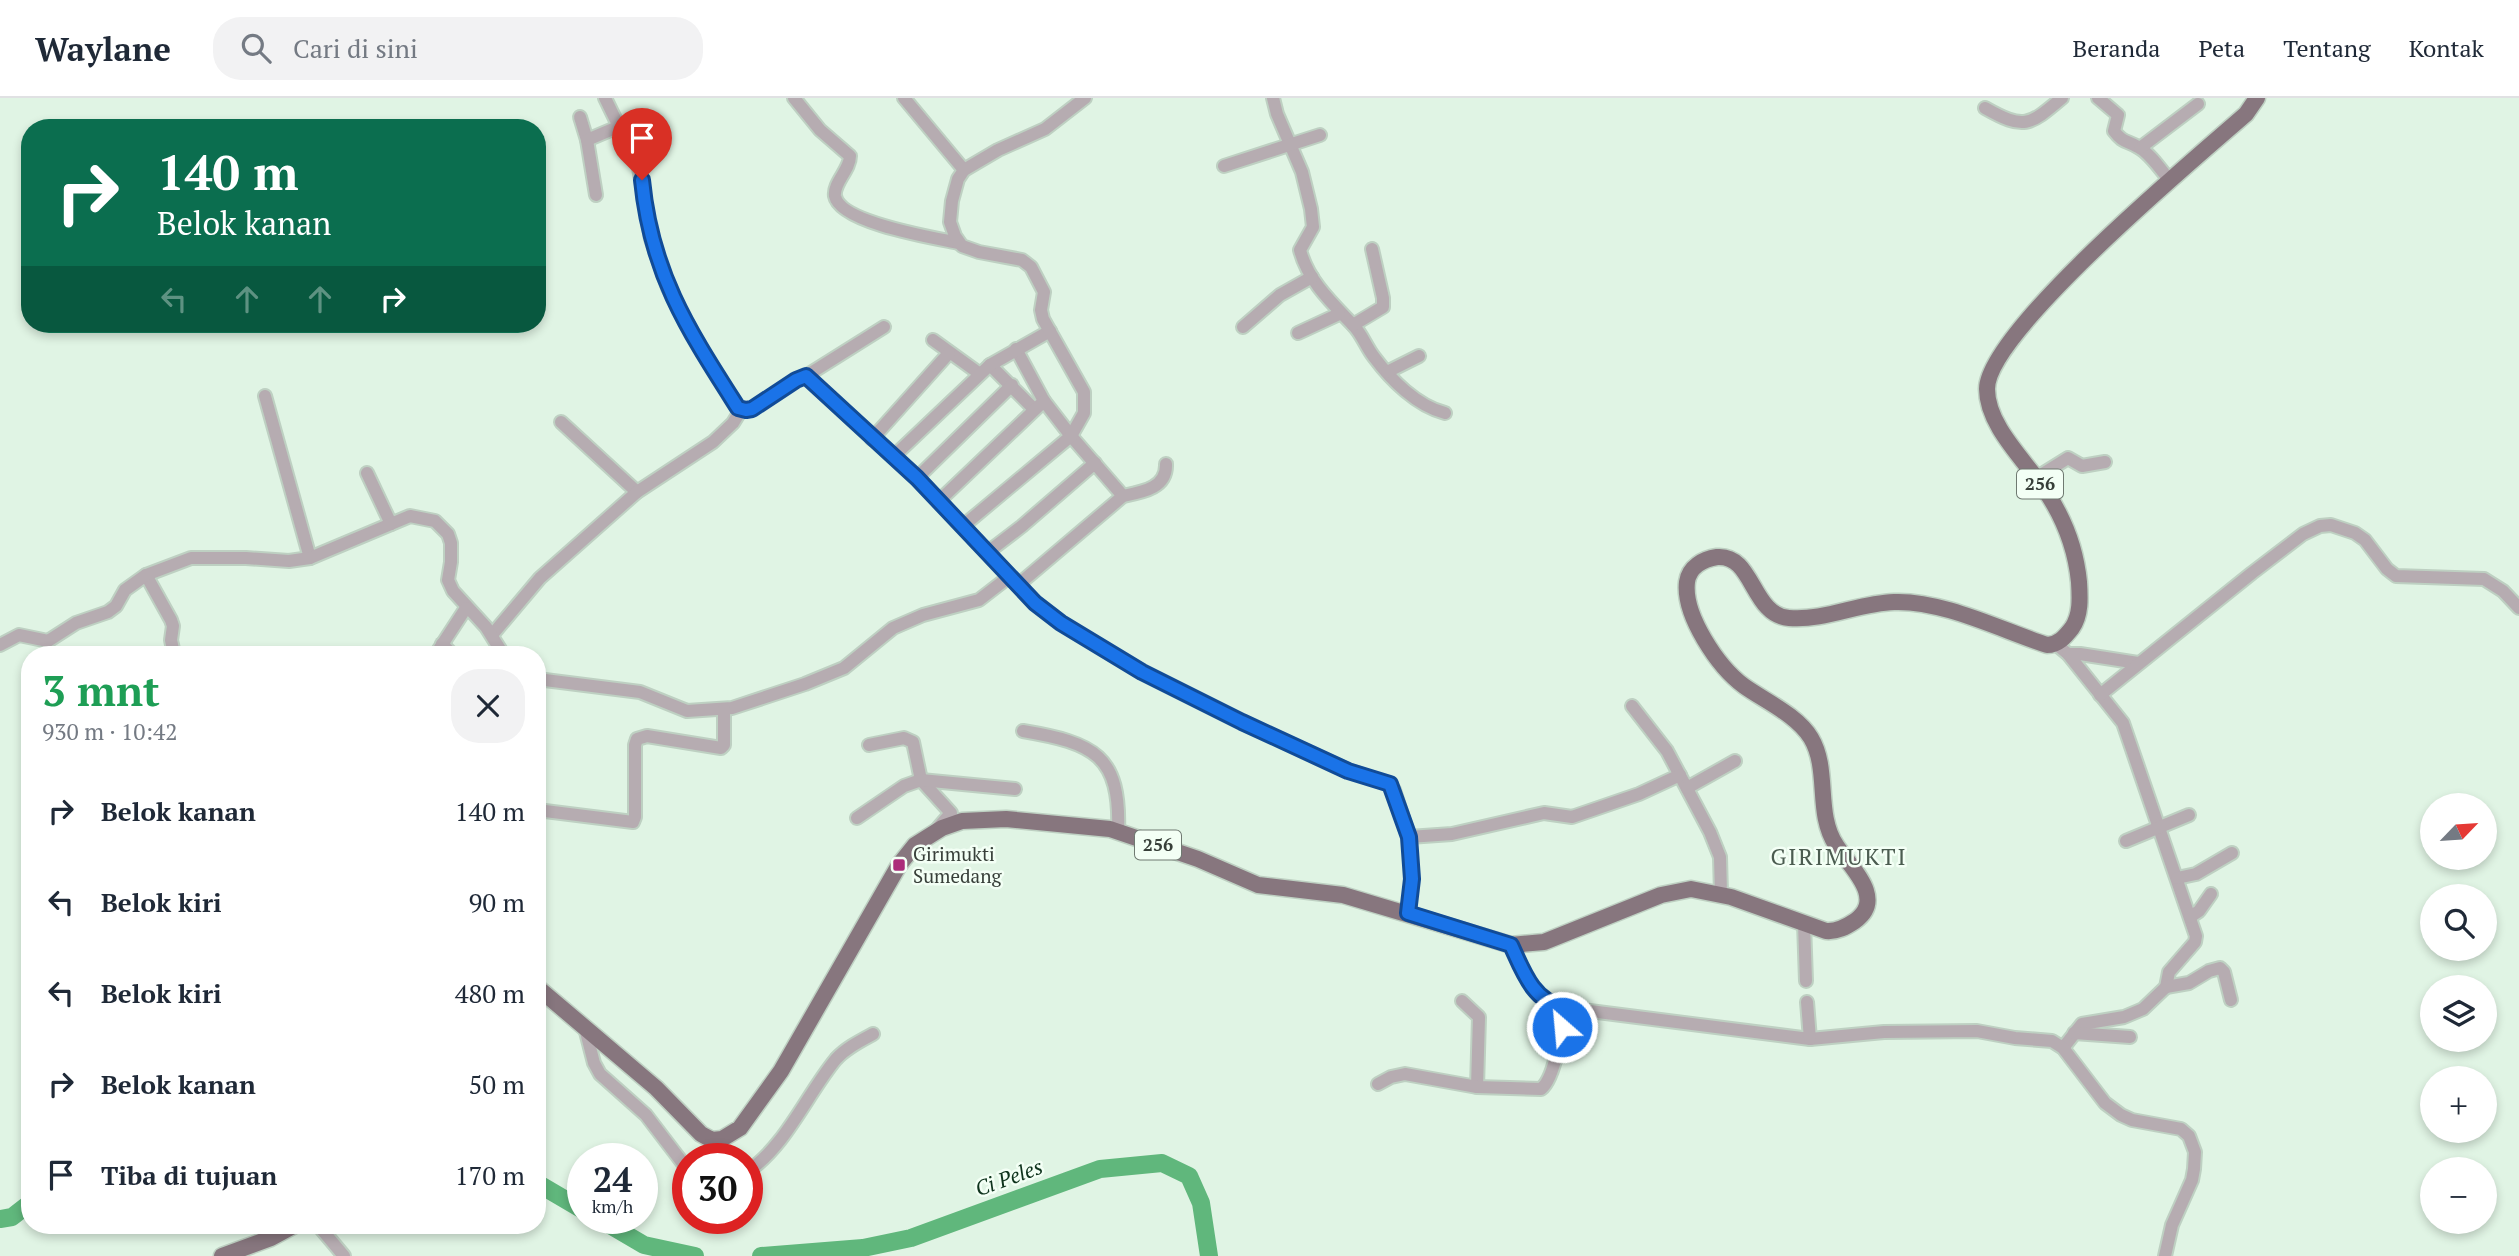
<!DOCTYPE html>
<html lang="id">
<meta charset="utf-8">
<style>
:root{--surface:#fff;--page:#f2f2f3;--text:#1f2937;--muted:#747a83;--line:#e0e1e3}
body{margin:0;font-family:"PT Serif",serif;background:var(--page);color:var(--text);height:100vh;display:flex;flex-direction:column;font-size:26px;white-space:nowrap}
*{box-sizing:border-box;margin:0}
p{font-size:23px;color:var(--muted)}
.icon{flex:none;width:38px;height:38px;fill:none;stroke:currentColor;stroke-width:2;stroke-linecap:round;stroke-linejoin:round}
.map{position:relative;flex:1;overflow:hidden}
.details{position:absolute;left:21px;top:548px;width:525px;height:588px;display:flex;flex-direction:column;background:var(--surface);border-radius:28px;box-shadow:0 4px 10px #0003}
.details>*{flex:none}
.top-card{position:absolute;left:21px;top:21px;width:525px;height:214px;border-radius:28px;box-shadow:0 4px 10px #0003;background:#0b6e4f;color:#fff;overflow:hidden}
.needle{width:46px;rotate:65deg}
.buttons{position:absolute;left:2420px;top:695px;display:grid;gap:14px}
.buttons a{display:grid;place-items:center;width:77px;height:77px;border-radius:50%;background:var(--surface);box-shadow:0 4px 10px #0003;font-size:35px}
.speed{position:absolute;left:567px;top:1045px;display:flex;gap:14px;font-size:35px;font-weight:700;text-align:center}
.speed>*{display:grid;place-content:center;width:91px;height:91px;border-radius:50%;background:var(--surface);box-shadow:0 4px 10px #0003;line-height:1}
.speed small{font-size:18px;font-weight:400}
.speed .limit{border:10px solid #d22;background:#fff;color:#111}
.pin{position:absolute;display:grid;place-items:center;width:60px;height:60px;color:#fff;margin:-72px -30px;border-radius:50% 50% 50% 0;rotate:-45deg;box-shadow:0 0 7px #0007}
.pin .icon{rotate:45deg}
.me{position:absolute;width:77px;margin:-38px;rotate:333deg;stroke-linejoin:round;filter:drop-shadow(0 0 5px #0008)}
.turn{display:flex;align-items:center;gap:24px;height:147px;padding:0 21px;font-size:32px}
.turn .icon{width:91px;height:91px;stroke-width:2.5}
.turn b{display:block;font-size:49px;line-height:60px}
.lanes{display:flex;align-items:center;height:66px;padding:0 21px;background:#0003;justify-content:center;gap:35px;direction:ltr}
.lanes .off{opacity:.35}
.round{display:grid;place-items:center;flex:none;width:74px;height:74px;border-radius:28px;background:var(--page)}
.head{display:flex;align-items:center;justify-content:space-between;height:119px;padding:0 21px}
h1{font-size:42px;font-weight:700;line-height:52px;color:#1e9e55}
ul{padding:0;list-style:none}
li{display:flex;align-items:center;gap:21px;height:91px;padding:0 21px}
li div{flex:1}
li b{display:block;font-size:26px}
li em{font-style:normal}
header{display:flex;align-items:center;gap:42px;box-sizing:border-box;height:98px;padding:0 35px;background:var(--surface);border-bottom:2px solid var(--line)}
header strong{font-size:33px}
nav{display:flex;gap:38px;margin-inline-start:auto;font-size:24px}
.search{width:490px;height:63px;background:var(--page);display:flex;align-items:center;gap:18px;box-sizing:border-box;padding:0 24px;border-radius:28px;color:var(--muted);font-size:26px}
.map>svg:first-child{display:block}
.lines{fill:none;stroke-linecap:round;stroke-linejoin:round}
.river{stroke:#60b77c;stroke-width:18}
.minor-casing{stroke:#bed0c2;stroke-width:16}
.major-casing{stroke:#bed0c2;stroke-width:19}
.minor{stroke:#b6acb1;stroke-width:12}
.major{stroke:#87767e;stroke-width:16}
.route-casing{stroke:#114b97;stroke-width:18}
.route{stroke:#1a73e8;stroke-width:12}
.poi-dot{fill:#ac2c7a;stroke:#f3fff5;stroke-width:2.5}
.labels{text-anchor:middle;stroke-width:5;stroke-linejoin:round;paint-order:stroke}
.shield{fill:#f3fff5;stroke:#6f7971;stroke-width:2}
.shield-label{font-size:18px;font-weight:bold;fill:#373f39}
.poi-label{font-size:19px;fill:#373f39;stroke:#f3fff5;text-anchor:start}
.water-label{font-size:21px;font-style:italic;fill:#0e331c;stroke:#f3fff5}
.quarter-label{font-size:23px;letter-spacing:2px;fill:#4b5c50;stroke:#f3fff5}
</style>
<header>
<strong>Waylane</strong>
<div class="search"><svg class="icon" aria-label="search" viewBox="0 0 24 24"><circle cx="10" cy="10" r="6"/><path d="M15 15l6 6"/></svg>Cari di sini</div>
<nav><a>Beranda</a><a>Peta</a><a>Tentang</a><a>Kontak</a></nav>
</header>
<div class="map">
<svg width="2519" height="1158" viewBox="0 0 2519 1158">
<rect width="100%" height="100%" fill="#e0f4e4"/>
<g class="lines">
<g class="river">
<polyline points="537,1085 583,1112"/>
<polyline points="598,1120 644,1147 695,1158"/>
<polyline points="0,1121 12,1119 30,1105"/>
<polyline points="761,1158 863,1150 911,1140 1100,1071 1162,1065 1189,1078 1201,1105 1209,1158"/>
</g>
<g class="minor-casing">
<g id="minor">
<polyline points="605,0 639,70 651,141 668,190 706,260 738,310 746,312 752,311 796,282 806,278 917,380 1035,505 1061,525 1142,574 1242,624 1348,672 1389,686 1394,692 1409,739 1412,781 1408,815"/>
<path d="M794 0 820 32 850 58C850 72 833 85 835 98 840 125 935 140 959 145"/>
<polyline points="904,0 964,72"/>
<path d="M1273 0 1277 16 1302 74 1311 111 1313 129 1300 152C1308 183 1332 205 1353 227 1362 236 1366 249 1374 259 1391 282 1417 308 1445 315"/>
<path d="M2098 0 2118 17 2114 33C2123 45 2126 42 2138 49 2150 55 2161 72 2170 83"/>
<path d="M1985 10C2024 32 2029 28 2062 0"/>
<polyline points="580,19 587,42 596,97"/>
<polyline points="587,42 620,28"/>
<polyline points="2140,50 2198,6"/>
<polyline points="1224,68 1320,37"/>
<polyline points="1353,227 1383,209 1383,200 1372,151"/>
<polyline points="1243,229 1280,197 1312,179"/>
<polyline points="1298,235 1339,216"/>
<polyline points="933,242 980,276"/>
<polyline points="1016,251 1044,303"/>
<polyline points="990,267 1034,311"/>
<polyline points="1387,274 1419,258"/>
<polyline points="806,278 884,229"/>
<polyline points="265,298 310,460"/>
<polyline points="561,324 637,394"/>
<polyline points="872,341 949,255"/>
<polyline points="893,359 990,267 1050,233"/>
<polyline points="367,375 391,426"/>
<polyline points="917,380 1012,287"/>
<polyline points="2036,380 2068,360 2082,368 2105,364"/>
<polyline points="939,403 1044,303 1071,338 1123,398"/>
<polyline points="963,428 1071,338 1084,315 1084,294 1043,221 1041,212 1044,194 1031,169 1022,162 979,154 962,148 955,138 950,124 952,103 958,81 964,72 998,52 1045,31 1085,0"/>
<polyline points="988,454 1022,428 1095,365"/>
<polyline points="146,477 171,522 173,528 171,542 174,556"/>
<path d="M1018 487 1123 398C1143 394 1167 390 1166 366"/>
<polyline points="492,537 540,480 637,394 713,344 733,325 741,312"/>
<polyline points="442,546 452,556"/>
<polyline points="2056,546 2068,556 2123,625 2196,838 2195,844 2169,874 2166,889 2143,911 2124,919 2082,926 2063,950"/>
<polyline points="0,547 19,537 48,543 76,525 108,514 116,508 125,492 146,477 191,460 246,460 289,463 310,460 410,418 435,423 448,436 451,445 451,464 448,482 453,493 486,529 503,556"/>
<polyline points="436,556 466,510"/>
<polyline points="2068,556 2080,556 2138,565"/>
<polyline points="537,581 640,594 687,613 732,610 805,586 844,570 893,530 923,517 979,502 1010,478"/>
<polyline points="2100,597 2252,475 2303,436 2320,428 2331,427 2355,435 2365,442 2387,471 2396,478 2484,481 2503,493 2519,510"/>
<polyline points="1632,608 1667,653 1710,734 1720,759 1721,796"/>
<path d="M1023 633C1094 645 1121 657 1118 734"/>
<polyline points="869,647 904,640 913,644 921,682 951,715 938,730"/>
<polyline points="1687,690 1735,663"/>
<polyline points="537,712 633,724 635,719 635,647 637,641 647,638 721,650 724,647 724,611"/>
<polyline points="857,720 904,688 921,682 1015,691"/>
<polyline points="1409,739 1452,736 1544,715 1572,719 1639,696 1680,677"/>
<polyline points="2126,743 2189,717"/>
<polyline points="2177,780 2196,776 2232,755"/>
<polyline points="2190,819 2199,813 2211,796"/>
<polyline points="1804,825 1806,883"/>
<path d="M1511 847C1520 866 1529 892 1547 904 1554 909 1565 909 1574 911L1810 941 1884 934 1977 933 2015 940 2052 943 2063 950 2105 1005 2121 1017 2132 1022 2181 1031 2189 1038 2195 1054 2194 1071 2192 1082 2172 1127 2165 1158"/>
<polyline points="2166,889 2189,885 2209,873 2220,870 2224,874 2231,902"/>
<polyline points="1462,903 1479,919 1477,989"/>
<polyline points="1807,904 1810,941"/>
<polyline points="585,930 594,965 600,976 646,1017 688,1072"/>
<polyline points="2074,935 2130,939"/>
<path d="M1378 986 1391 979 1405 976 1477 989 1541 991C1556 979 1562 929 1563 909"/>
<path d="M747 1074C786 1048 807 996 836 961 846 950 860 943 873 936"/>
<polyline points="318,1127 344,1158"/>
</g>
</g>
<g class="major-casing">
<g id="major">
<path d="M537 889 656 990 701 1036 712 1042 722 1041 740 1030 781 973 899 767 915 747 942 730 962 723 1006 721 1110 731 1198 761 1258 787 1343 797 1511 847 1544 844 1661 797 1691 791 1731 799 1826 833C1837 834 1846 829 1855 823 1887 800 1849 768 1836 747 1815 715 1830 672 1811 640 1797 617 1765 603 1744 588 1718 569 1683 517 1687 484 1689 469 1703 461 1717 459 1754 456 1751 517 1789 520 1825 523 1859 505 1894 504 1942 502 2001 532 2047 547 2058 547 2065 539 2072 530 2081 517 2080 500 2079 484 2076 453 2064 421 2047 395 2028 365 1987 329 1987 291 1987 234 2197 59 2246 16L2257 0"/>
<polyline points="222,1158 271,1140 295,1127"/>
</g>
</g>
<use href="#minor" class="minor"/>
<use href="#major" class="major"/>
</g>
<g class="lines">
<g class="route-casing">
<path id="route" d="M642 82C651 176 689 233 738 310L746 312 752 311 796 282 806 278 917 380 1035 505 1061 525 1142 574 1242 624 1348 673 1390 686 1409 739 1412 781 1408 815 1511 847C1523 873 1533 903 1563 909L1562 929"/>
</g>
<use href="#route" class="route"/>
</g>
<rect class="poi-dot" x="892" y="760" width="14" height="14" rx="3.5"/>
<g class="labels">
<g class="shield">
<rect x="2017" y="371.5" width="46" height="29" rx="5"/>
<rect x="1135" y="732.5" width="46" height="29" rx="5"/>
</g>
<g class="shield-label">
<text x="2040" y="392">256</text>
<text x="1158" y="753">256</text>
</g>
<g class="poi-label">
<text x="913" y="763">Girimukti<tspan x="913" dy="22">Sumedang</tspan></text>
</g>
<g class="water-label">
<text transform="translate(1009 1080) rotate(-20)" y="7">Ci Peles</text>
</g>
<g class="quarter-label">
<text x="1839" y="767">GIRIMUKTI</text>
</g>
</g>
</svg>
<div class="buttons">
<a><svg class="needle" viewBox="-14 -14 28 28"><path d="M0-13l5 13h-10z" fill="#e53935"/><path d="M0 13l5-13h-10z" fill="#747a83"/></svg></a>
<a><svg class="icon" aria-label="search" viewBox="0 0 24 24"><circle cx="10" cy="10" r="6"/><path d="M15 15l6 6"/></svg></a>
<a><svg class="icon" aria-label="layers" viewBox="0 0 24 24"><path d="M12 4l9 5-9 5-9-5zM3 14l9 5 9-5"/></svg></a>
<a>+</a>
<a>−</a>
</div>
<div class="speed"><div>24<small>km/h</small></div><div class="limit">30</div></div>
<div class="pin" style="left:642px;top:82px;background:#d93025"><svg class="icon" aria-label="arrive" viewBox="0 0 24 24"><path d="M6 21V4h12l-3 4 3 4H6"/></svg></div>
<svg class="me" style="left:1562px;top:929px" viewBox="-20 -20 40 40"><circle r="17" fill="#1a73e8" stroke="#fff" stroke-width="3"/><path d="M0-11L8 9 0 5-8 9z" fill="#fff"/></svg>
<div class="top-card">
<div class="turn"><svg class="icon" aria-label="right" viewBox="0 0 24 24"><path d="M7 20v-9h11M14 6l5 5-5 5"/></svg><div><b>140 m</b>Belok kanan</div></div>
<div class="lanes"><svg class="icon off" aria-label="left" viewBox="0 0 24 24"><path d="M17 20v-9H6M10 6l-5 5 5 5"/></svg><svg class="icon off" aria-label="ahead" viewBox="0 0 24 24"><path d="M12 20V5M6 11l6-6 6 6"/></svg><svg class="icon off" aria-label="ahead" viewBox="0 0 24 24"><path d="M12 20V5M6 11l6-6 6 6"/></svg><svg class="icon" aria-label="right" viewBox="0 0 24 24"><path d="M7 20v-9h11M14 6l5 5-5 5"/></svg></div>
</div>
<section class="details">
<div class="head"><div><h1>3 mnt</h1><p>930 m · 10:42</p></div><a class="round"><svg class="icon" aria-label="close" viewBox="0 0 24 24"><path d="M6 6l12 12M18 6L6 18"/></svg></a></div>
<ul>
<li><svg class="icon" aria-label="right" viewBox="0 0 24 24"><path d="M7 20v-9h11M14 6l5 5-5 5"/></svg><div><b>Belok kanan</b></div><em>140 m</em></li>
<li><svg class="icon" aria-label="left" viewBox="0 0 24 24"><path d="M17 20v-9H6M10 6l-5 5 5 5"/></svg><div><b>Belok kiri</b></div><em>90 m</em></li>
<li><svg class="icon" aria-label="left" viewBox="0 0 24 24"><path d="M17 20v-9H6M10 6l-5 5 5 5"/></svg><div><b>Belok kiri</b></div><em>480 m</em></li>
<li><svg class="icon" aria-label="right" viewBox="0 0 24 24"><path d="M7 20v-9h11M14 6l5 5-5 5"/></svg><div><b>Belok kanan</b></div><em>50 m</em></li>
<li><svg class="icon" aria-label="arrive" viewBox="0 0 24 24"><path d="M6 21V4h12l-3 4 3 4H6"/></svg><div><b>Tiba di tujuan</b></div><em>170 m</em></li>
</ul>
</section>
</div>
